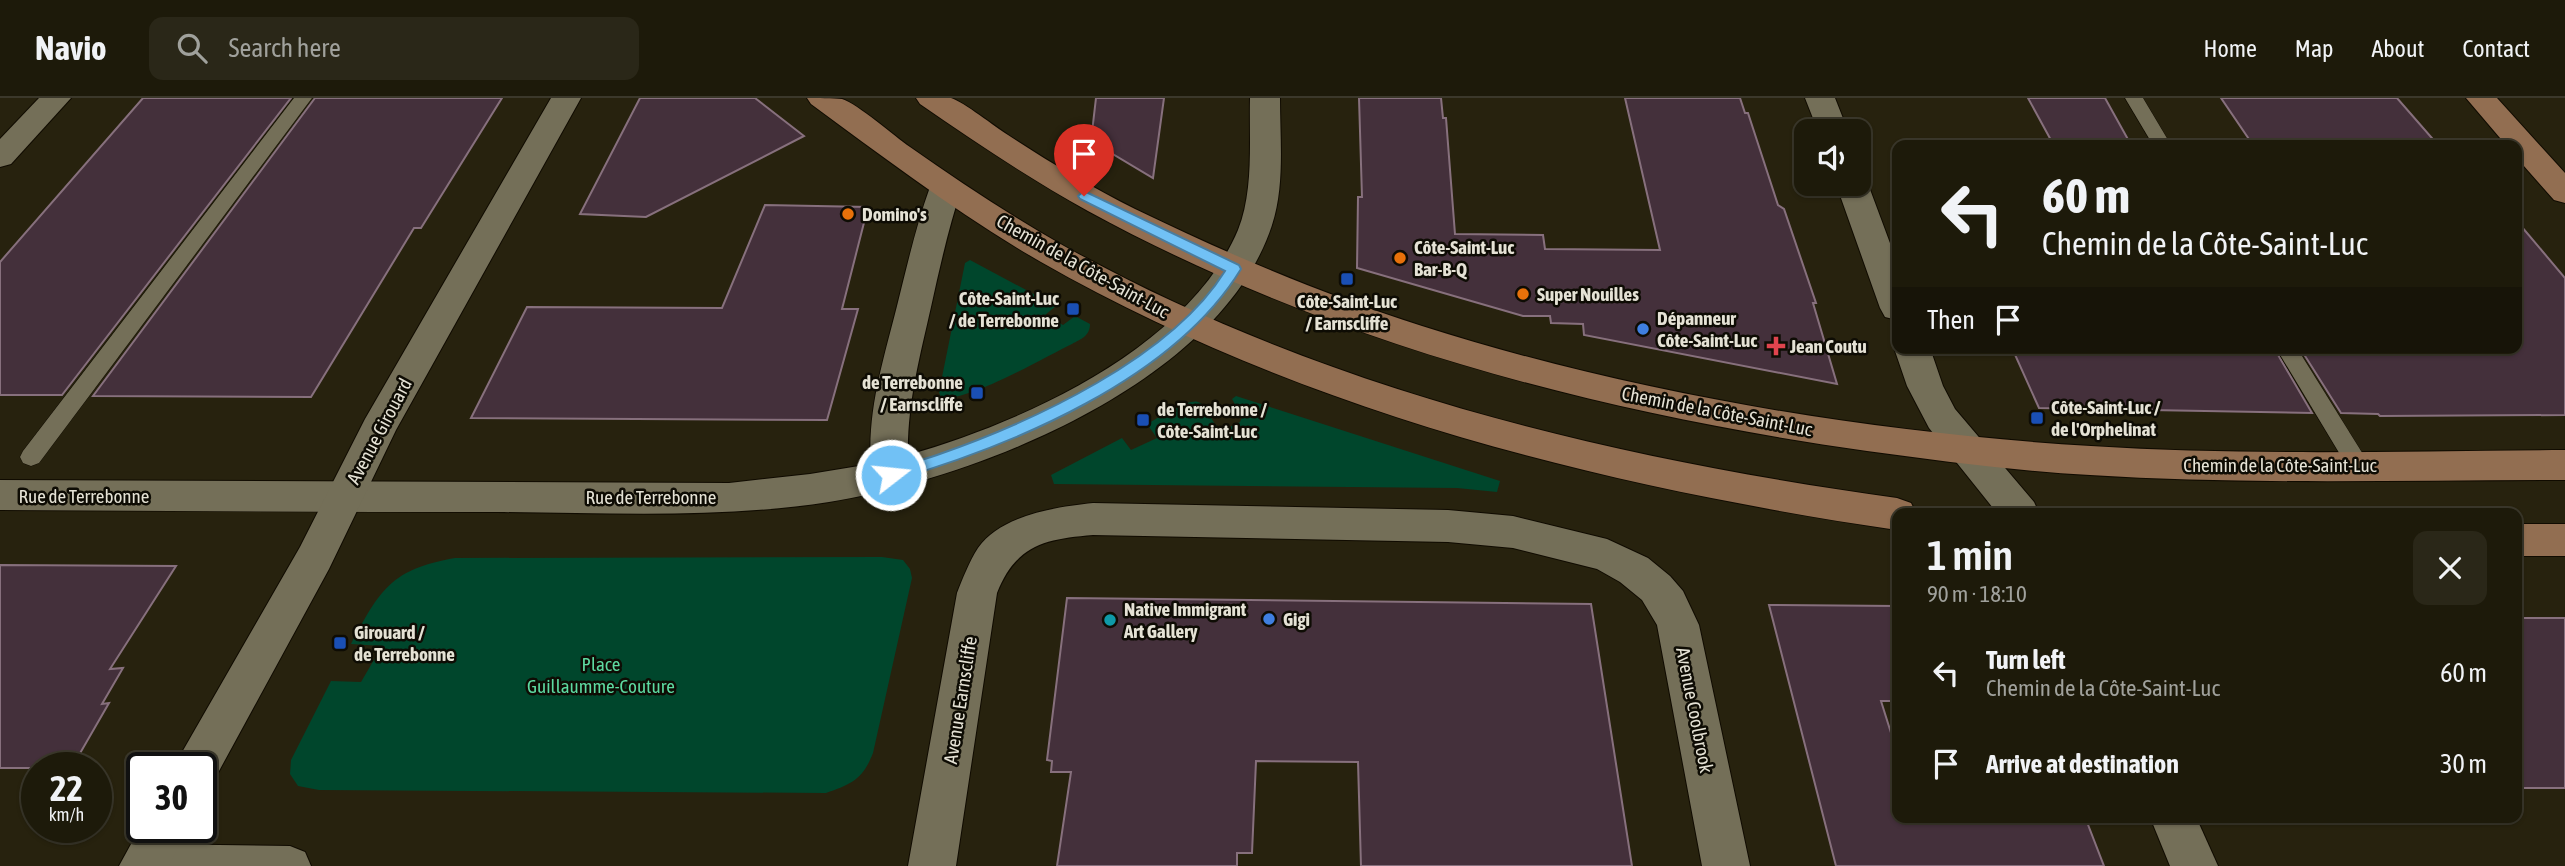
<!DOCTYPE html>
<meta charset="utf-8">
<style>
:root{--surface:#1d1a0a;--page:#2a2718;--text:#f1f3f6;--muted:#a0a19c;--line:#3b382b}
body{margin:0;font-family:"Asap Condensed",sans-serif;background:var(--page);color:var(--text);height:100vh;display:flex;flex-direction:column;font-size:26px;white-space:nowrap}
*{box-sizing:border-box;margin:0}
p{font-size:23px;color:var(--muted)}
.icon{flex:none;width:38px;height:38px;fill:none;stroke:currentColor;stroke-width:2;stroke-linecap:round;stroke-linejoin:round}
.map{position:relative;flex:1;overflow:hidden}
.sheet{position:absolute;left:1892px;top:410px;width:630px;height:315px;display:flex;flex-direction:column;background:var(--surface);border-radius:14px;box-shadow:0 2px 5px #0004,0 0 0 2px var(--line)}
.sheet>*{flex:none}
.guide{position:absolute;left:1892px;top:42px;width:630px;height:214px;border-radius:14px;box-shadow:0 2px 5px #0004,0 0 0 2px var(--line);background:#1d1a0a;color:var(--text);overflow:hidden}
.fabs{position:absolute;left:1794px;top:21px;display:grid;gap:14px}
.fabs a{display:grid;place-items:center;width:77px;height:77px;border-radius:14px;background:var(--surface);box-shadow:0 2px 5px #0004,0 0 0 2px var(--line);font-size:35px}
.speed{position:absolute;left:21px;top:654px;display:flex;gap:14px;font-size:35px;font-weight:700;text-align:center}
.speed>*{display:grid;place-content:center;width:91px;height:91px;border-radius:50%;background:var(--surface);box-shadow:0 2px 5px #0004,0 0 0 2px var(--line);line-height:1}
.speed small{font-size:18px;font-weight:400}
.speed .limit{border:4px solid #111;border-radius:10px;background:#fff;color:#111}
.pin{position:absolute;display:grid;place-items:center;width:60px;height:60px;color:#fff;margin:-72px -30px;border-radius:50% 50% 50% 0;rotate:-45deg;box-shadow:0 0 7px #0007}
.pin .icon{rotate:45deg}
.me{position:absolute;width:77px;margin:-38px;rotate:74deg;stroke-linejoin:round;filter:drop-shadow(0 0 5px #0008)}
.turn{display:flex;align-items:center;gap:24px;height:147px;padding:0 35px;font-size:32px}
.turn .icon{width:91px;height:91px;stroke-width:2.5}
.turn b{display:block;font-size:49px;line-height:60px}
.then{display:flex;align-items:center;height:66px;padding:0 35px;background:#0003;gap:14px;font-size:26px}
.round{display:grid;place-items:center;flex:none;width:74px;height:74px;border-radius:14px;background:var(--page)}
.overview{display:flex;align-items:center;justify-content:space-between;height:119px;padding:0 35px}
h1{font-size:42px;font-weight:600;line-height:52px}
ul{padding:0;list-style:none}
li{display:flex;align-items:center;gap:21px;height:91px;padding:0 35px}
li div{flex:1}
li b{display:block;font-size:26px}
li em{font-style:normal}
header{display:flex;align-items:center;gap:42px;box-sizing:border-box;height:98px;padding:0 35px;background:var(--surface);border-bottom:2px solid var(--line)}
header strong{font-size:33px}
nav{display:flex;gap:38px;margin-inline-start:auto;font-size:24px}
.search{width:490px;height:63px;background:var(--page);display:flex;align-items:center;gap:18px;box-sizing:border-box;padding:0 24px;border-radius:14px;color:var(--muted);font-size:26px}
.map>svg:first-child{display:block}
.green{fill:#00462c}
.building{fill:#44303b;stroke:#87707d;stroke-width:2}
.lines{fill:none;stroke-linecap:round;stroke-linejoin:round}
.service-casing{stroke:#100b00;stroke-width:1}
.pedestrian-casing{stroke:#100b00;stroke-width:2}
.minor-casing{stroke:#100b00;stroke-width:2}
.tertiary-casing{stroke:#100b00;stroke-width:2}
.secondary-casing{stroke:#100b00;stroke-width:2}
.service{fill:#746f58;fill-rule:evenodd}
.pedestrian{fill:#746f58;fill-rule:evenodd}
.minor{fill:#746f58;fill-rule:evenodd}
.tertiary{fill:#746f58;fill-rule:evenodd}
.secondary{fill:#926e51;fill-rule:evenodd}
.route{fill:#71c1f5;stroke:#497d9f;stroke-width:2}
.food-dot{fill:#e8710a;stroke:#0e0c04;stroke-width:2.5}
.transit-dot{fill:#1a4fb4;stroke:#0e0c04;stroke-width:2.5}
.shop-dot{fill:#3f7fe0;stroke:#0e0c04;stroke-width:2.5}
.health-dot{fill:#e0444e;stroke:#0e0c04;stroke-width:2.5}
.culture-dot{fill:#0f9aa8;stroke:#0e0c04;stroke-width:2.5}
.labels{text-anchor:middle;stroke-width:5;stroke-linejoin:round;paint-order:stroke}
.poi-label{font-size:19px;font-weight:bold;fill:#e5e2d5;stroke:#0e0c04;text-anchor:start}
.street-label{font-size:19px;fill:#e5e2d5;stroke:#0e0c04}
.park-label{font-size:19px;fill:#5ddaa1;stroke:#0e0c04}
</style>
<header>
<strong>Navio</strong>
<div class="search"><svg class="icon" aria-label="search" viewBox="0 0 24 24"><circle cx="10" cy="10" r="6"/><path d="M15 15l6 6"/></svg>Search here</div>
<nav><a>Home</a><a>Map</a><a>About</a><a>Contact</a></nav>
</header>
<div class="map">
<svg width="2565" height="768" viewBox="0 0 2565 768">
<rect width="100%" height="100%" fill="#27220e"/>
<g class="green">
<path d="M970 162 1056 208 1045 217 1063 227 1075 218 1090 226C1090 238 1081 241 1072 246 1043 260 970 303 941 300L939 294 965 165Z"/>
<path d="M1236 298 1500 383 1497 394 1457 390 1054 386 1051 377 1122 340 1131 352 1157 340 1147 326C1157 321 1188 300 1198 304 1215 309 1207 343 1240 324L1242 319 1232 301Z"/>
<path d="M882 459 903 462 910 471 912 480 873 655C863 681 852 686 826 695L319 692 298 688 290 676 291 662 331 583 361 584 382 548 351 546C380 492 391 471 455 460Z"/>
</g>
<g class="building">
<polygon points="143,0 291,0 62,297 0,297 0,164"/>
<polygon points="315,0 502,0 421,130 414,130 311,299 93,298"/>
<polygon points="640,0 755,0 804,38 646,119 580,116"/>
<polygon points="1096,0 1164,0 1153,80 1091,43"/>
<polygon points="1359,0 1441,0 1443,20 1446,20 1455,136 1543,137 1545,151 1660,152 1625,0 1740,0 1745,15 1748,15 1778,107 1784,111 1816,205 1813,205 1837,286 1584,237 1583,226 1551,225 1550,218 1523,218 1357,170 1358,99 1362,99"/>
<polygon points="2028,0 2105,0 2130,45 2052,44"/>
<polygon points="2221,0 2397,0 2438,47 2253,47"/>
<polygon points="765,107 868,109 842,211 858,211 827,322 471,320 527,209 722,210"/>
<polygon points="2516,122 2565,180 2565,317 2380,318 2378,316 2341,315 2300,250 2516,250"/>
<polygon points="2012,250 2274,250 2312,315 2039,310"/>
<polygon points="0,467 176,468 110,571 123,570 102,606 109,605 75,664 66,663 62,670 0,670"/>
<polygon points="1067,500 1591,506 1632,768 1361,768 1358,664 1256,663 1252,755 1237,755 1237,768 1057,768 1071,674 1051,674 1052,663 1047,662"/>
<polygon points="1769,507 1897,508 1897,603 1881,603 1897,654 1897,719 2085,719 2104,768 1836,768"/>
<rect x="2516" y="520" width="49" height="170"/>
</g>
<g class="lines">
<g class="service-casing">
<g id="service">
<polygon points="294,0 312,0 39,365 31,368 23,365 20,359 23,353"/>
<polygon points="2125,0 2143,0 2171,47 2153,47"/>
<polygon points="2276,250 2297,250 2366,361 2369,367 2366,373 2358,376 2350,373"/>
</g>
</g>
<g class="pedestrian-casing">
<polygon id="pedestrian" points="144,746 290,748 305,754 311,768 123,768 129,752"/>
</g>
<g class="minor-casing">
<g id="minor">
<polygon points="39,0 71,0 11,66 0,69 0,41"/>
<path d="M1250 0H1280C1280 42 1285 87 1272 127 1221 284 978 380 829 404 720 421 609 415 498 414 332 414 166 413 0 412V382L729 385 810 376 871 366C867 312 884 260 897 208 907 168 916 128 930 89L935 82 946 79 957 82 962 89C949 128 940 168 931 209 920 258 907 306 908 357 1024 324 1188 250 1238 132 1254 92 1249 43 1250 0Z"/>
<polygon points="1805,0 1835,0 1848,33 1818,33"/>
<polygon points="1858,77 1863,79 1868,86 1897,164 1897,222 1885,219 1880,210 1836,86 1858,86"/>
<polygon points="1897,245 1897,250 1930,250 1943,288 1955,311 2034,404 2039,415 1997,415 1929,330 1907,288 1894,250"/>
<path d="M1093 405 1448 412 1513 418 1607 441 1648 460 1670 478 1683 493 1699 527 1750 768H1702L1657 527 1642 502 1620 484 1597 471 1513 450 1448 444 1093 437C1045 441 1016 447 997 495L956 768H908L957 495C963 480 969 464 978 450 1001 417 1056 409 1093 405Z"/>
<polygon points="2150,719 2196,719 2218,768 2170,768"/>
</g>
</g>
<g class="tertiary-casing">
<g id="tertiary">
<polygon points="551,0 581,0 396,332 329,471 213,684 201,689 201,670 175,670 181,656 300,449 365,321"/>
<polygon points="142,726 142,730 188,730 169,768 119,768"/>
</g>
</g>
<g class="secondary-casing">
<g id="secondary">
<path d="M807 0C817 0 833 0 842 1 858 6 894 38 910 49 960 84 1011 118 1064 148 1321 291 1608 360 1897 400L1911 405 1916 415H1897V432C1600 388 1304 314 1041 164 961 118 886 61 811 6Z"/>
<path d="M916 0C926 0 941 0 951 0 964 4 995 29 1008 37 1049 64 1091 89 1135 111 1228 156 1324 197 1422 228 1632 295 1871 335 2091 348 2249 358 2407 353 2565 352V382C2407 382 2248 387 2090 377 2016 373 1941 363 1867 353 1598 315 1328 244 1088 113 1030 81 975 44 920 6Z"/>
<polygon points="2466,0 2497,0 2565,75 2565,105 2554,102 2516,59 2516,47 2506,47"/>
<rect x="2516" y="426" width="49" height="32"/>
</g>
</g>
<use href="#service" class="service"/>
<use href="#pedestrian" class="pedestrian"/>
<use href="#minor" class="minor"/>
<use href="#tertiary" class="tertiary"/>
<use href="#secondary" class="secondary"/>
</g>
<path class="route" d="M1084 93 1239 167 1241 171C1173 282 1012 348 891 383L885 381 883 377 885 372C902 367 920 363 937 357 1032 324 1171 260 1225 173L1080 101 1078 98Z"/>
<g class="food-dot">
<circle cx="848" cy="116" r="7"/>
<circle cx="1400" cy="160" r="7"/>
<circle cx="1523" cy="196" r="7"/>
</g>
<g class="transit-dot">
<rect x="1340" y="174" width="14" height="14" rx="3.5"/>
<rect x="1066" y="204" width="14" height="14" rx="3.5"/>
<rect x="970" y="288" width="14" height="14" rx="3.5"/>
<rect x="2030" y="313" width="14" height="14" rx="3.5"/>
<rect x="1136" y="315" width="14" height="14" rx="3.5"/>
<rect x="333" y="538" width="14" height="14" rx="3.5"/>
</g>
<g class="shop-dot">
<circle cx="1643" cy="231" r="7"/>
<circle cx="1269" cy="521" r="7"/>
</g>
<path class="health-dot" d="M1772.5 237.5h7v7h7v7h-7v7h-7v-7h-7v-7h7z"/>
<circle class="culture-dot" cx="1110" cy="522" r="7"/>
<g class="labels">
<g class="poi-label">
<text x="862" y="123">Domino's</text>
<text x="1414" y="156">Côte-Saint-Luc<tspan x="1414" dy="22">Bar-B-Q</tspan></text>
<text x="1537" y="203">Super Nouilles</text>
<text x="1059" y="207" text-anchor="end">Côte-Saint-Luc<tspan x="1059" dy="22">/ de Terrebonne</tspan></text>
<text x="1347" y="210" text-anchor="middle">Côte-Saint-Luc<tspan x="1347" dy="22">/ Earnscliffe</tspan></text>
<text x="1657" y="227">Dépanneur<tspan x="1657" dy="22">Côte-Saint-Luc</tspan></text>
<text x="1790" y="255">Jean Coutu</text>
<text x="963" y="291" text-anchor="end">de Terrebonne<tspan x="963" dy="22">/ Earnscliffe</tspan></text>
<text x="2051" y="316">Côte-Saint-Luc /<tspan x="2051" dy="22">de l'Orphelinat</tspan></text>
<text x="1157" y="318">de Terrebonne /<tspan x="1157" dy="22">Côte-Saint-Luc</tspan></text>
<text x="1124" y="518">Native Immigrant<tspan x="1124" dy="22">Art Gallery</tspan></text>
<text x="1283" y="528">Gigi</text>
<text x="354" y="541">Girouard /<tspan x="354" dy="22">de Terrebonne</tspan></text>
</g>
<g class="street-label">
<text transform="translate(1083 168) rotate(29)" y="7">Chemin de la Côte-Saint-Luc</text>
<text transform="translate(1717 313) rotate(11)" y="7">Chemin de la Côte-Saint-Luc</text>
<text transform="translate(379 333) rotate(-62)" y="7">Avenue Girouard</text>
<text x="2280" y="374">Chemin de la Côte-Saint-Luc</text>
<text x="84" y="405">Rue de Terrebonne</text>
<text x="651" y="406">Rue de Terrebonne</text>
<text transform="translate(960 602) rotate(-81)" y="7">Avenue Earnscliffe</text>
<text transform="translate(1695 612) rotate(79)" y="7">Avenue Coolbrook</text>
</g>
<g class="park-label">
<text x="601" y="573">Place<tspan x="601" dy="22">Guillaumme-Couture</tspan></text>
</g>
</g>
</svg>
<div class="fabs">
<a><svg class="icon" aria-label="sound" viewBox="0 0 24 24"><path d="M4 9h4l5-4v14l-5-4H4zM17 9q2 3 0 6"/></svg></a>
</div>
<div class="speed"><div>22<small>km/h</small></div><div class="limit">30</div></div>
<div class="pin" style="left:1084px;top:98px;background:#d93025"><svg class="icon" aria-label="arrive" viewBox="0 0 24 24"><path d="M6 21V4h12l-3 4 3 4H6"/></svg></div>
<svg class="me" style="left:891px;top:377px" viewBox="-20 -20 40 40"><circle r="17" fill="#71c1f5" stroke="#fff" stroke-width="3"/><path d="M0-11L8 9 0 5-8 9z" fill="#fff"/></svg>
<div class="guide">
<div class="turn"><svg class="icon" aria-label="left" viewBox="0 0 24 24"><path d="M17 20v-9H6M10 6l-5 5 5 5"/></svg><div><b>60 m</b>Chemin de la Côte-Saint-Luc</div></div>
<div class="then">Then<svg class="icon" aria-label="arrive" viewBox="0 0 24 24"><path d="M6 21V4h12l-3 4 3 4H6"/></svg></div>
</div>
<section class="sheet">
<div class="overview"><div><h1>1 min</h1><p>90 m · 18:10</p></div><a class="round"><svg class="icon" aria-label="close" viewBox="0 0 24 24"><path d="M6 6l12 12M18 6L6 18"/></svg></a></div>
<ul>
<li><svg class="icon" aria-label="left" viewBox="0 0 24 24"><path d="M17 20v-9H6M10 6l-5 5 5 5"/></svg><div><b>Turn left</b><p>Chemin de la Côte-Saint-Luc</p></div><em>60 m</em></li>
<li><svg class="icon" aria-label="arrive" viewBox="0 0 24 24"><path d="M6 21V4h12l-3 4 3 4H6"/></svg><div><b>Arrive at destination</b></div><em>30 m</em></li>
</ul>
</section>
</div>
